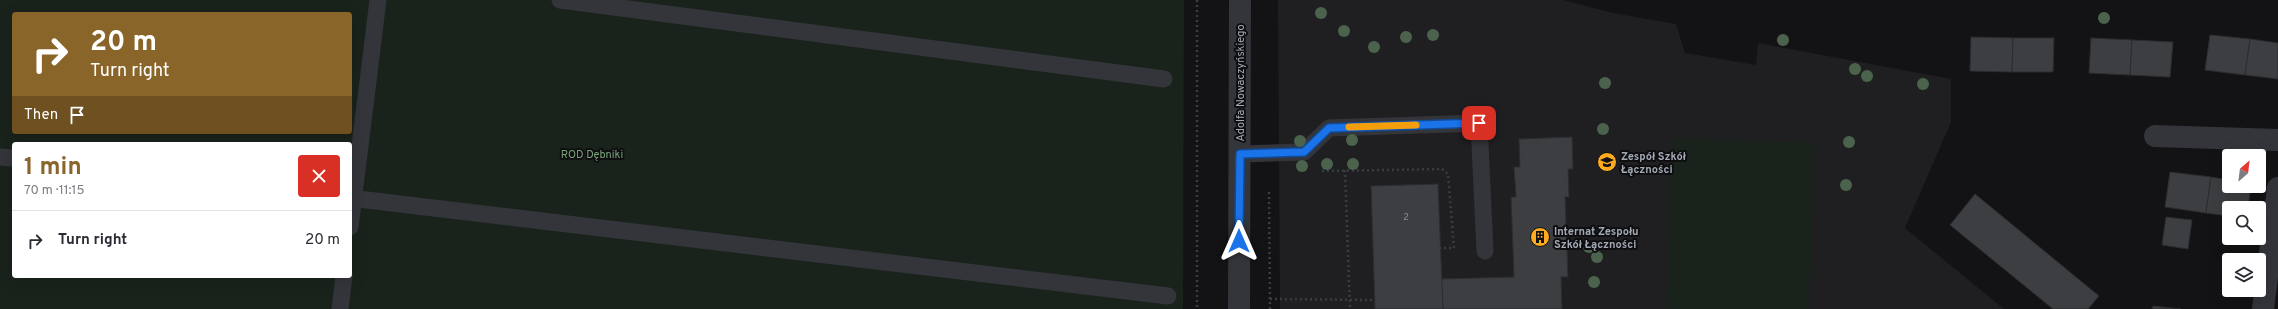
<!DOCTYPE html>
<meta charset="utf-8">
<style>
:root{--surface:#fff;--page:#f2f2f3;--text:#2b2b33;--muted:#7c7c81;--line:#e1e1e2;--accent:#8a652a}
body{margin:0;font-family:Overpass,sans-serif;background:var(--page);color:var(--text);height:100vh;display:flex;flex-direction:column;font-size:15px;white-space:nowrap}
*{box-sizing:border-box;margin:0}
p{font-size:13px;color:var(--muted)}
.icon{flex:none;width:22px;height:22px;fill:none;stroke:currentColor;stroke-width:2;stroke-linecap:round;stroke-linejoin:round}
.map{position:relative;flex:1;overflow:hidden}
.drawer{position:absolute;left:12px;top:142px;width:340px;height:136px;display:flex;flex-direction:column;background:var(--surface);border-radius:4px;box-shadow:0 4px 16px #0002}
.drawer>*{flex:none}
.banner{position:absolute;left:12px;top:12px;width:340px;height:122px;border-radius:4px;box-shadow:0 4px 16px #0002;background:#8a652a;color:#fff;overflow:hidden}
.needle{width:26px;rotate:28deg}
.fabs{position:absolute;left:2222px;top:149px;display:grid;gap:8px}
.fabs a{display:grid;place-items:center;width:44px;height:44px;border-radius:4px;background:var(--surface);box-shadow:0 4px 16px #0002;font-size:20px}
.pin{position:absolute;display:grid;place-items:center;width:34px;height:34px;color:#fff;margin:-17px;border-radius:8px;box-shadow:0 2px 6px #0006}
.me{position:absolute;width:44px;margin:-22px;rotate:0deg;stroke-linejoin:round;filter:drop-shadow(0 0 3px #0008)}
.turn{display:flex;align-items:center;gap:14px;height:84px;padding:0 12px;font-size:18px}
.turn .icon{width:52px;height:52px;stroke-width:2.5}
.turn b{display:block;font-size:28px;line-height:34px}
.then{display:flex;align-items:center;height:38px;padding:0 12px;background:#0003;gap:8px;font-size:15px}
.round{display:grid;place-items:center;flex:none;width:42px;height:42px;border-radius:4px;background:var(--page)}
.summary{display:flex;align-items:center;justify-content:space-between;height:68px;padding:0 12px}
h1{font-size:24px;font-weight:700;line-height:30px;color:var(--accent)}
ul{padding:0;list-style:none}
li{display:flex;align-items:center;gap:12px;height:60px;padding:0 12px;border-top:1px solid var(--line)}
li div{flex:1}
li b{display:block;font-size:15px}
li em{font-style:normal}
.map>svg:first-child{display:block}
.built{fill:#1f1f22}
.green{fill:#1a231b;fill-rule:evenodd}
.building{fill:#3c3e42;stroke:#2c2d31}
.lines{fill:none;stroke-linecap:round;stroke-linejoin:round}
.path{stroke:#393c41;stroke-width:2.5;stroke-dasharray:2 3;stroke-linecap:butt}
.service{stroke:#33353a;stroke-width:17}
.minor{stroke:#33353a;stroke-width:22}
.tertiary{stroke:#33353a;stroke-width:22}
.tree{fill:#4b634c}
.route-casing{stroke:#114b97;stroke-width:10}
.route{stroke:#1a73e8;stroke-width:7}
.slow{stroke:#f59e0b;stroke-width:7}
.labels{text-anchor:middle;stroke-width:4;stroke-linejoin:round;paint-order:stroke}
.number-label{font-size:9px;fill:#898f99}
.street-label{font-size:11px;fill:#a3aab6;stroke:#0e0e10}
.park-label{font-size:11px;fill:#78a479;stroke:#0e0e10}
.poi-label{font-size:11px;font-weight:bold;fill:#a3aab6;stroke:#0e0e10;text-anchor:start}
</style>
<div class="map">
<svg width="2278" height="309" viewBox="0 0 2278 309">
<rect width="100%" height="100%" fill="#131315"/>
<polygon class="built" points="1278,0 1563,0 1613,13 1676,24 1685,53 1756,65 1758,43 1951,79 1951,122 1905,228 2004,309 1280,309"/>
<g class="green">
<path d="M0 0H1184L1183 309H0ZM14 14H350V132H14ZM14 144H350V276H14Z"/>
<polygon points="1672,138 1815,143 1809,309 1666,309"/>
</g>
<g class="building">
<polygon points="2210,35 2250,39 2245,75 2205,70"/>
<polygon points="1971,37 2013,38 2012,72 1970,71"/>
<polygon points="2013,38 2054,38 2053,72 2012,72"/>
<polygon points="2091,38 2132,40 2130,75 2089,73"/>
<polygon points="2250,39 2278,43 2278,79 2245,75"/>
<polygon points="2132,40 2173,42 2170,77 2130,75"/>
<polygon points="1572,137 1573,169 1568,169 1569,197 1565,197 1568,277 1561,277 1562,309 1443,309 1441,279 1514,277 1511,197 1516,197 1514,167 1520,167 1519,139"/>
<polygon points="2170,172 2211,177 2206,213 2165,207"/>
<polygon points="2211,177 2229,180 2229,186 2251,186 2248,208 2229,208 2229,216 2206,213"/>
<polygon points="1438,184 1443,309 1375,309 1371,186"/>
<polygon points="1975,194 2099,296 2088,309 2053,309 1950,225"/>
<polygon points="2166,217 2192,220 2188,249 2162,245"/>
<polygon points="2153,306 2181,309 2152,309"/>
</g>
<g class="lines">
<g class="path">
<polyline points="1197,0 1197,309"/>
<polyline points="1345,170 1350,309"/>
<polyline points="1322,171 1442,169 1448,174 1454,248 1440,248"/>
<polyline points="1269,192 1270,309"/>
<polyline points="1270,299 1375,300"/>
</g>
<g class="service">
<polyline points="560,0 1164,79"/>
<polyline points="1240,154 1304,152 1329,128 1479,123 1485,251"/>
<polyline points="0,157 14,158"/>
<polyline points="350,198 1168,296"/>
<polyline points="350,227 378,0"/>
<polyline points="340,309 344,276"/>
</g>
<g class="minor">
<polyline points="2155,136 2278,140"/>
<polyline points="2263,309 2278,188"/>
</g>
<polyline class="tertiary" points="1239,309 1240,0"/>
</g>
<g class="tree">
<circle cx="1321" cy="13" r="6"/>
<circle cx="2104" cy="18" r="6"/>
<circle cx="1344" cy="31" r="6"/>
<circle cx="1433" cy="35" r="6"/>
<circle cx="1406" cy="37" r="6"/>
<circle cx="1783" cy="40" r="6"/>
<circle cx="1374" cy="47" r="6"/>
<circle cx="1855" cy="69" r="6"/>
<circle cx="1867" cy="76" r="6"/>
<circle cx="1605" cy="83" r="6"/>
<circle cx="1923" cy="84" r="6"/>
<circle cx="1603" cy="129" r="6"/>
<circle cx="1352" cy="140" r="6"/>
<circle cx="1300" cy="141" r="6"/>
<circle cx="1849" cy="142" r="6"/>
<circle cx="1327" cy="164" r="6"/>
<circle cx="1353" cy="164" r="6"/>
<circle cx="1302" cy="166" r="6"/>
<circle cx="1846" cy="185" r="6"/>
<circle cx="1589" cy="247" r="6"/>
<circle cx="1597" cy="257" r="6"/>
<circle cx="1594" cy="282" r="6"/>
</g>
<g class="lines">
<g class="route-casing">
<polyline id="route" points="1239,241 1240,154 1304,152 1329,128 1479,123"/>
</g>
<use href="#route" class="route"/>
<polyline class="slow" points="1349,127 1416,125"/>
</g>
<defs>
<g id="school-disc" transform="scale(1)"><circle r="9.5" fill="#ffab20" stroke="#0e0e10"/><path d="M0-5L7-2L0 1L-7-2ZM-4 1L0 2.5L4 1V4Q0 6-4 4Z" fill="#111"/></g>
<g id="building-disc" transform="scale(1)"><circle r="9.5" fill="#ffab20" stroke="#0e0e10"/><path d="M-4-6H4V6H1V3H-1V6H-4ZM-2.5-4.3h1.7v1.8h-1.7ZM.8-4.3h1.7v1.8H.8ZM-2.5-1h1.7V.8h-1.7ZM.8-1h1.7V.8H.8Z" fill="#111"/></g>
</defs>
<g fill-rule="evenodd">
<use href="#school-disc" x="1607" y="162"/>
<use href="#building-disc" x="1540" y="237"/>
</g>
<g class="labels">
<g class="number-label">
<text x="1406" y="220">2</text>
</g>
<g class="street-label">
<text transform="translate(1240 83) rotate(-90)" y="4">Adolfa Nowaczyńskiego</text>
</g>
<g class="park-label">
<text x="592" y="158">ROD Dębniki</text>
</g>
<g class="poi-label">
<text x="1621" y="160">Zespół Szkół<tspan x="1621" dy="13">Łączności</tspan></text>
<text x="1554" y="235">Internat Zespołu<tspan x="1554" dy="13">Szkół Łączności</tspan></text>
</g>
</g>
</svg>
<div class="fabs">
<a><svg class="needle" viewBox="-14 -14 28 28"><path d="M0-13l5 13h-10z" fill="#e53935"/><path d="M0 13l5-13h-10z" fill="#7c7c81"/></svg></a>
<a><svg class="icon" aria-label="search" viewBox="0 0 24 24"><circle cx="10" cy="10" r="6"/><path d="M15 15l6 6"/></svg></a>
<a><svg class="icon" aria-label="layers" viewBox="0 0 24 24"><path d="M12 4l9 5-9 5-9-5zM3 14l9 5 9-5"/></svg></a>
</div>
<div class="pin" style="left:1479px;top:123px;background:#d93025"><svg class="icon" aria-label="arrive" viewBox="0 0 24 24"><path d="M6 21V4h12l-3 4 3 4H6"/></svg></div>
<svg class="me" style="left:1239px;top:241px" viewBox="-20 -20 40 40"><path d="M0-17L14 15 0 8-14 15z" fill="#1a73e8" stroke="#fff" stroke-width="4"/></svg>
<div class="banner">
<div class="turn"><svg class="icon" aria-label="right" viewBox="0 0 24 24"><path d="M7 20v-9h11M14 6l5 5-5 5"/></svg><div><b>20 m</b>Turn right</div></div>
<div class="then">Then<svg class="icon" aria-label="arrive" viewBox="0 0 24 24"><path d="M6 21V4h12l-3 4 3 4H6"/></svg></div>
</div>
<section class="drawer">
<div class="summary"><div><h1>1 min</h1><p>70 m · 11:15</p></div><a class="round" style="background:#d93025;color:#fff"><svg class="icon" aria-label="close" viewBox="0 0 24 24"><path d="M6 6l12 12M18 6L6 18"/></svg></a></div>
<ul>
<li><svg class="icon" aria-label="right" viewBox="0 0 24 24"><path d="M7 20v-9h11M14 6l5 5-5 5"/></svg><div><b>Turn right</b></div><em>20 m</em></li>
</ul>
</section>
</div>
